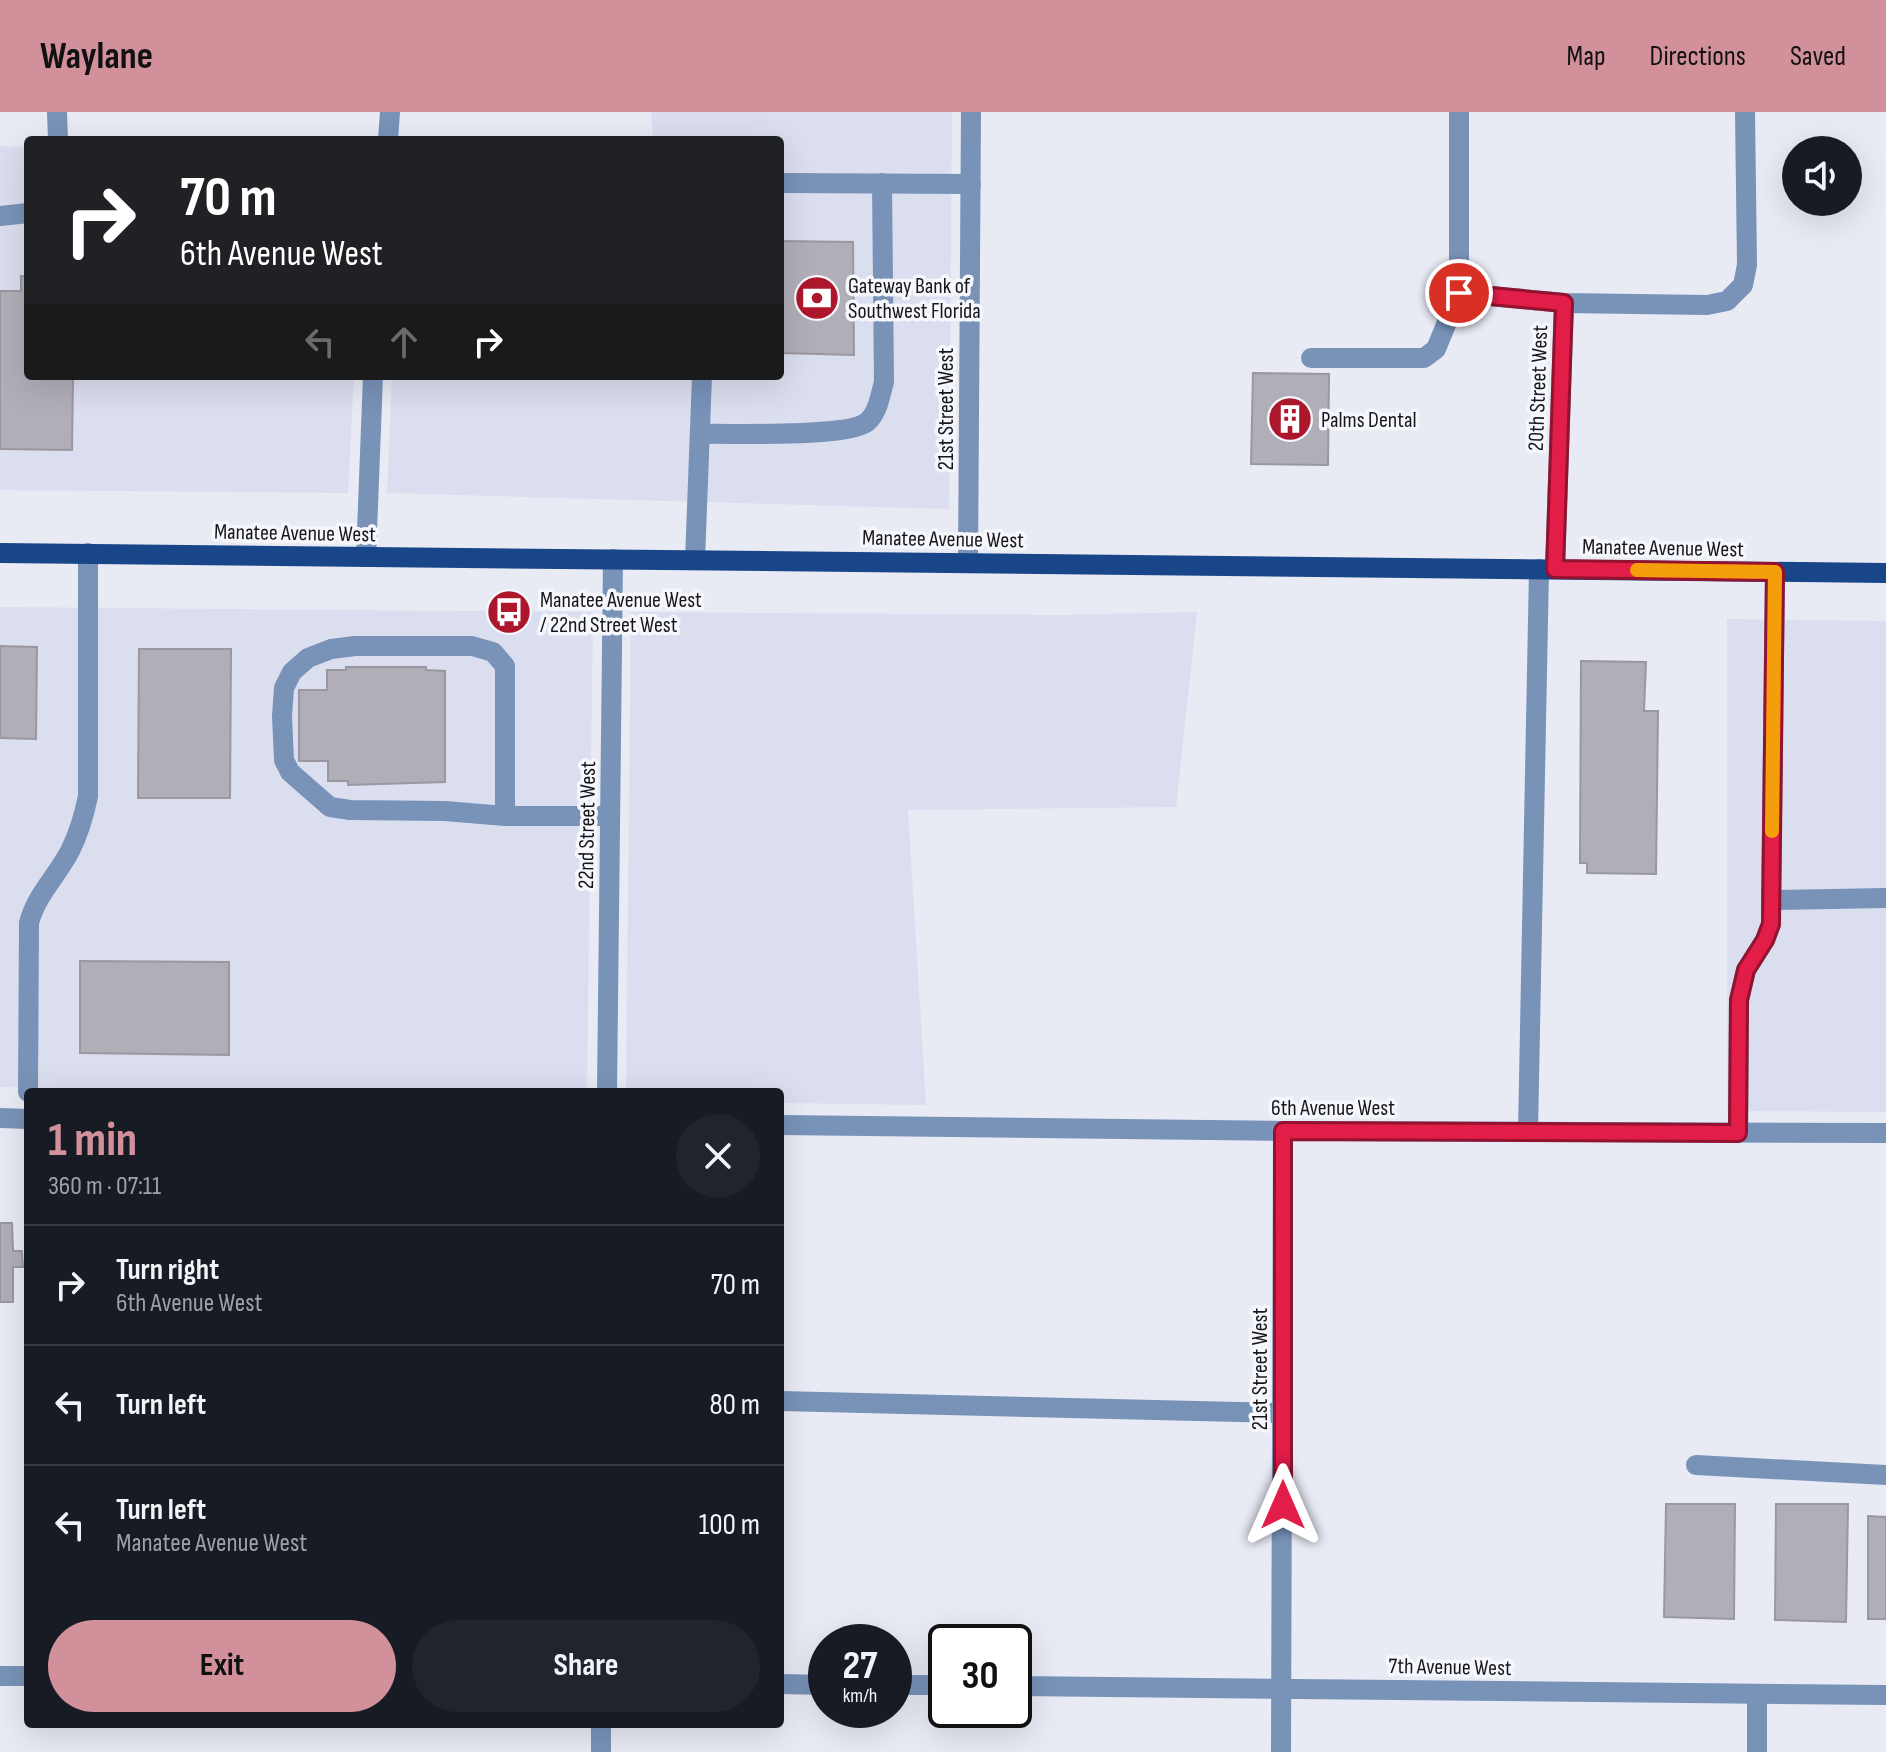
<!DOCTYPE html>
<meta charset="utf-8">
<style>
:root{--surface:#171b24;--page:#20242c;--text:#f1f3f6;--muted:#9ea1a6;--line:#363941;--accent:#d2909b}
body{margin:0;font-family:"Sofia Sans Condensed",sans-serif;background:var(--page);color:var(--text);height:100vh;display:flex;flex-direction:column;font-size:30px;white-space:nowrap}
*{box-sizing:border-box;margin:0}
p{font-size:26px;color:var(--muted)}
.icon{flex:none;width:44px;height:44px;fill:none;stroke:currentColor;stroke-width:2;stroke-linecap:round;stroke-linejoin:round}
.map{position:relative;flex:1;overflow:hidden}
.sheet{position:absolute;left:24px;top:976px;width:760px;height:640px;display:flex;flex-direction:column;background:var(--surface);border-radius:8px;box-shadow:0 8px 32px #0002}
.sheet>*{flex:none}
.top-card{position:absolute;left:24px;top:24px;width:760px;height:244px;border-radius:8px;box-shadow:0 8px 32px #0002;background:#202124;color:#fff;overflow:hidden}
.tools{position:absolute;left:1782px;top:24px;display:grid;gap:16px}
.tools a{display:grid;place-items:center;width:80px;height:80px;border-radius:50%;background:var(--surface);box-shadow:0 8px 32px #0002;font-size:40px}
.speed{position:absolute;left:808px;top:1512px;display:flex;gap:16px;font-size:40px;font-weight:700;text-align:center}
.speed>*{display:grid;place-content:center;width:104px;height:104px;border-radius:50%;background:var(--surface);box-shadow:0 8px 32px #0002;line-height:1}
.speed small{font-size:20px;font-weight:400}
.speed .limit{border:4px solid #111;border-radius:12px;background:#fff;color:#111}
.pin{position:absolute;display:grid;place-items:center;width:68px;height:68px;color:#fff;margin:-34px;border:4px solid #fff;border-radius:50%;box-shadow:0 2px 8px #0007}
.me{position:absolute;width:88px;margin:-44px;rotate:0deg;stroke-linejoin:round;filter:drop-shadow(0 0 6px #0008)}
.turn{display:flex;align-items:center;gap:28px;height:168px;padding:0 24px;font-size:36px}
.turn .icon{width:104px;height:104px;stroke-width:2.5}
.turn b{display:block;font-size:56px;line-height:68px}
.lanes{display:flex;align-items:center;height:76px;padding:0 24px;background:#0003;justify-content:center;gap:40px;direction:ltr}
.lanes .off{opacity:.35}
.round{display:grid;place-items:center;flex:none;width:84px;height:84px;border-radius:42px;background:var(--page)}
.head{display:flex;align-items:center;justify-content:space-between;height:136px;padding:0 24px}
h1{font-size:48px;font-weight:700;line-height:60px;color:var(--accent)}
.button{display:flex;gap:16px;margin-top:auto;padding:16px 24px}
.button a{flex:1;height:92px;border-radius:48px;background:var(--accent);color:#111;font-size:32px;font-weight:700;line-height:92px;text-align:center}
.button a+a{background:var(--page);color:var(--text)}
ul{padding:0;list-style:none}
li{display:flex;align-items:center;gap:24px;height:120px;padding:0 24px;border-top:2px solid var(--line)}
li div{flex:1}
li b{display:block;font-size:30px}
li em{font-style:normal}
header{display:flex;align-items:center;gap:48px;box-sizing:border-box;height:112px;padding:0 40px;background:var(--accent);color:#111}
header strong{font-size:38px}
nav{display:flex;gap:44px;margin-inline-start:auto;font-size:28px}
.map>svg:first-child{display:block}
.built{fill:#dbdeef}
.building{fill:#b0aeb7;stroke:#9a97a1;stroke-width:2}
.lines{fill:none;stroke-linecap:round;stroke-linejoin:round}
.minor{stroke:#7892b8;stroke-width:20}
.major{stroke:#184688;stroke-width:20}
.route-casing{stroke:#92132f;stroke-width:20}
.route{stroke:#e11d48;stroke-width:14}
.slow{stroke:#f59e0b;stroke-width:14}
.labels{text-anchor:middle;stroke-width:7;stroke-linejoin:round;paint-order:stroke}
.poi-label{font-size:22px;fill:#16171a;stroke:#f6f7fd;text-anchor:start}
.street-label{font-size:22px;fill:#16171a;stroke:#f6f7fd}
</style>
<header>
<strong>Waylane</strong>
<nav><a>Map</a><a>Directions</a><a>Saved</a></nav>
</header>
<div class="map">
<svg width="1886" height="1640" viewBox="0 0 1886 1640">
<rect width="100%" height="100%" fill="#e8eaf4"/>
<g class="built">
<polygon points="651,0 952,0 949,397 387,381 392,264 780,264 780,28 653,28"/>
<polygon points="0,34 28,35 28,264 354,264 348,381 0,378"/>
<polygon points="0,495 593,500 587,980 204,980 0,975"/>
<polygon points="631,500 1061,503 1197,500 1176,695 908,698 926,993 780,991 780,980 626,980"/>
<polygon points="1727,507 1886,509 1886,1000 1727,999"/>
</g>
<g class="building">
<polygon points="780,129 853,130 854,243 780,241"/>
<polygon points="21,164 28,164 28,264 73,264 72,338 0,337 0,179 21,179"/>
<polygon points="1253,261 1329,262 1328,353 1251,352"/>
<polygon points="0,534 37,535 36,627 0,626"/>
<polygon points="139,537 231,537 230,686 138,686"/>
<polygon points="1581,549 1646,550 1644,599 1658,599 1656,762 1587,761 1587,751 1580,751"/>
<polygon points="346,555 426,555 426,558 445,559 445,670 348,673 348,669 328,669 328,649 299,649 299,578 327,578 327,558 346,558"/>
<polygon points="80,849 229,850 229,943 80,941"/>
<polygon points="0,1111 12,1111 13,1139 22,1139 23,1155 13,1155 13,1190 0,1190"/>
<polygon points="1666,1392 1735,1392 1734,1507 1664,1505"/>
<polygon points="1776,1392 1848,1392 1846,1510 1775,1508"/>
<polygon points="1868,1404 1886,1405 1886,1507 1868,1507"/>
</g>
<g class="lines">
<g class="minor">
<polyline points="57,0 58,28"/>
<polyline points="1459,0 1459,181 1564,191 1707,193 1727,189 1743,173 1747,153 1745,0"/>
<polyline points="388,28 390,0"/>
<polyline points="780,71 971,72"/>
<polyline points="0,104 28,101"/>
<polyline points="1311,246 1424,246 1436,237 1459,181"/>
<path d="M700 322C730 321 848 326 867 310 878 301 880 284 884 270L882 71"/>
<polyline points="366,445 373,264"/>
<polyline points="695,448 702,264"/>
<polyline points="968,451 971,0"/>
<polyline points="1555,457 1564,191"/>
<polyline points="1775,460 1771,788 1886,786"/>
<polyline points="505,704 445,699 350,698 330,695 290,660 284,648 282,604 284,576 292,560 308,546 331,537 355,534 472,534 493,540 505,554 505,704 610,704"/>
<path d="M28 980 29 811C36 783 57 764 70 739 79 721 84 704 88 684V441"/>
<polyline points="607,980 613,447"/>
<polyline points="0,1006 28,1007"/>
<polyline points="780,1013 1283,1019 1886,1021"/>
<polyline points="1528,1020 1539,457"/>
<polyline points="1738,1021 1739,888 1746,858 1765,828 1771,812 1771,788"/>
<polyline points="780,1289 1283,1301"/>
<polyline points="1696,1353 1886,1363"/>
<polyline points="0,1564 28,1564"/>
<polyline points="780,1572 826,1573"/>
<polyline points="894,1573 946,1573"/>
<polyline points="1014,1574 1886,1583"/>
<polyline points="601,1640 601,1612"/>
<polyline points="1281,1640 1283,1019"/>
<polyline points="1757,1640 1757,1582"/>
</g>
<polyline class="major" points="0,441 1886,461"/>
</g>
<g class="lines">
<g class="route-casing">
<polyline id="route" points="1283,1393 1283,1019 1738,1021 1739,888 1746,858 1765,828 1771,812 1775,460 1555,457 1564,191 1459,181"/>
</g>
<use href="#route" class="route"/>
<polyline class="slow" points="1637,458 1775,460 1772,719"/>
</g>
<defs>
<g id="bank-disc" transform="scale(2.3)"><circle r="9.5" fill="#ac172b" stroke="#f6f7fd"/><path d="M-6-4H6V4H-6ZM0-2.3a2.3 2.3 0 1 0 0 4.6a2.3 2.3 0 1 0 0-4.6Z" fill="#fff"/></g>
<g id="building-disc" transform="scale(2.3)"><circle r="9.5" fill="#ac172b" stroke="#f6f7fd"/><path d="M-4-6H4V6H1V3H-1V6H-4ZM-2.5-4.3h1.7v1.8h-1.7ZM.8-4.3h1.7v1.8H.8ZM-2.5-1h1.7V.8h-1.7ZM.8-1h1.7V.8H.8Z" fill="#fff"/></g>
<g id="bus-disc" transform="scale(2.3)"><circle r="9.5" fill="#ac172b" stroke="#f6f7fd"/><path d="M-5-6H5V4H4V6H2V4H-2V6H-4V4H-5ZM-3.5-4V0h7V-4ZM-3.5 1.2v1.5H-2V1.2ZM2 1.2v1.5H3.5V1.2Z" fill="#fff"/></g>
</defs>
<g fill-rule="evenodd">
<use href="#bank-disc" x="817" y="186"/>
<use href="#building-disc" x="1290" y="307"/>
<use href="#bus-disc" x="509" y="500"/>
</g>
<g class="labels">
<g class="poi-label">
<text x="848" y="181">Gateway Bank of<tspan x="848" dy="25">Southwest Florida</tspan></text>
<text x="1321" y="315">Palms Dental</text>
<text x="540" y="495">Manatee Avenue West<tspan x="540" dy="25">/ 22nd Street West</tspan></text>
</g>
<g class="street-label">
<text transform="translate(1537 276) rotate(-88)" y="8">20th Street West</text>
<text transform="translate(945 297) rotate(-90)" y="8">21st Street West</text>
<text transform="translate(295 420) rotate(1)" y="8">Manatee Avenue West</text>
<text transform="translate(943 426) rotate(1)" y="8">Manatee Avenue West</text>
<text transform="translate(1663 435) rotate(1)" y="8">Manatee Avenue West</text>
<text transform="translate(586 713) rotate(-89)" y="8">22nd Street West</text>
<text x="1333" y="1003">6th Avenue West</text>
<text transform="translate(1259 1257) rotate(-90)" y="8">21st Street West</text>
<text transform="translate(1450 1554) rotate(1)" y="8">7th Avenue West</text>
</g>
</g>
</svg>
<div class="tools">
<a><svg class="icon" aria-label="sound" viewBox="0 0 24 24"><path d="M4 9h4l5-4v14l-5-4H4zM17 9q2 3 0 6"/></svg></a>
</div>
<div class="speed"><div>27<small>km/h</small></div><div class="limit">30</div></div>
<div class="pin" style="left:1459px;top:181px;background:#d93025"><svg class="icon" aria-label="arrive" viewBox="0 0 24 24"><path d="M6 21V4h12l-3 4 3 4H6"/></svg></div>
<svg class="me" style="left:1283px;top:1393px" viewBox="-20 -20 40 40"><path d="M0-17L14 15 0 8-14 15z" fill="#e11d48" stroke="#fff" stroke-width="4"/></svg>
<div class="top-card">
<div class="turn"><svg class="icon" aria-label="right" viewBox="0 0 24 24"><path d="M7 20v-9h11M14 6l5 5-5 5"/></svg><div><b>70 m</b>6th Avenue West</div></div>
<div class="lanes"><svg class="icon off" aria-label="left" viewBox="0 0 24 24"><path d="M17 20v-9H6M10 6l-5 5 5 5"/></svg><svg class="icon off" aria-label="ahead" viewBox="0 0 24 24"><path d="M12 20V5M6 11l6-6 6 6"/></svg><svg class="icon" aria-label="right" viewBox="0 0 24 24"><path d="M7 20v-9h11M14 6l5 5-5 5"/></svg></div>
</div>
<section class="sheet">
<div class="head"><div><h1>1 min</h1><p>360 m · 07:11</p></div><a class="round"><svg class="icon" aria-label="close" viewBox="0 0 24 24"><path d="M6 6l12 12M18 6L6 18"/></svg></a></div>
<ul>
<li><svg class="icon" aria-label="right" viewBox="0 0 24 24"><path d="M7 20v-9h11M14 6l5 5-5 5"/></svg><div><b>Turn right</b><p>6th Avenue West</p></div><em>70 m</em></li>
<li><svg class="icon" aria-label="left" viewBox="0 0 24 24"><path d="M17 20v-9H6M10 6l-5 5 5 5"/></svg><div><b>Turn left</b></div><em>80 m</em></li>
<li><svg class="icon" aria-label="left" viewBox="0 0 24 24"><path d="M17 20v-9H6M10 6l-5 5 5 5"/></svg><div><b>Turn left</b><p>Manatee Avenue West</p></div><em>100 m</em></li>
</ul>
<div class="button"><a>Exit</a><a>Share</a></div>
</section>
</div>
